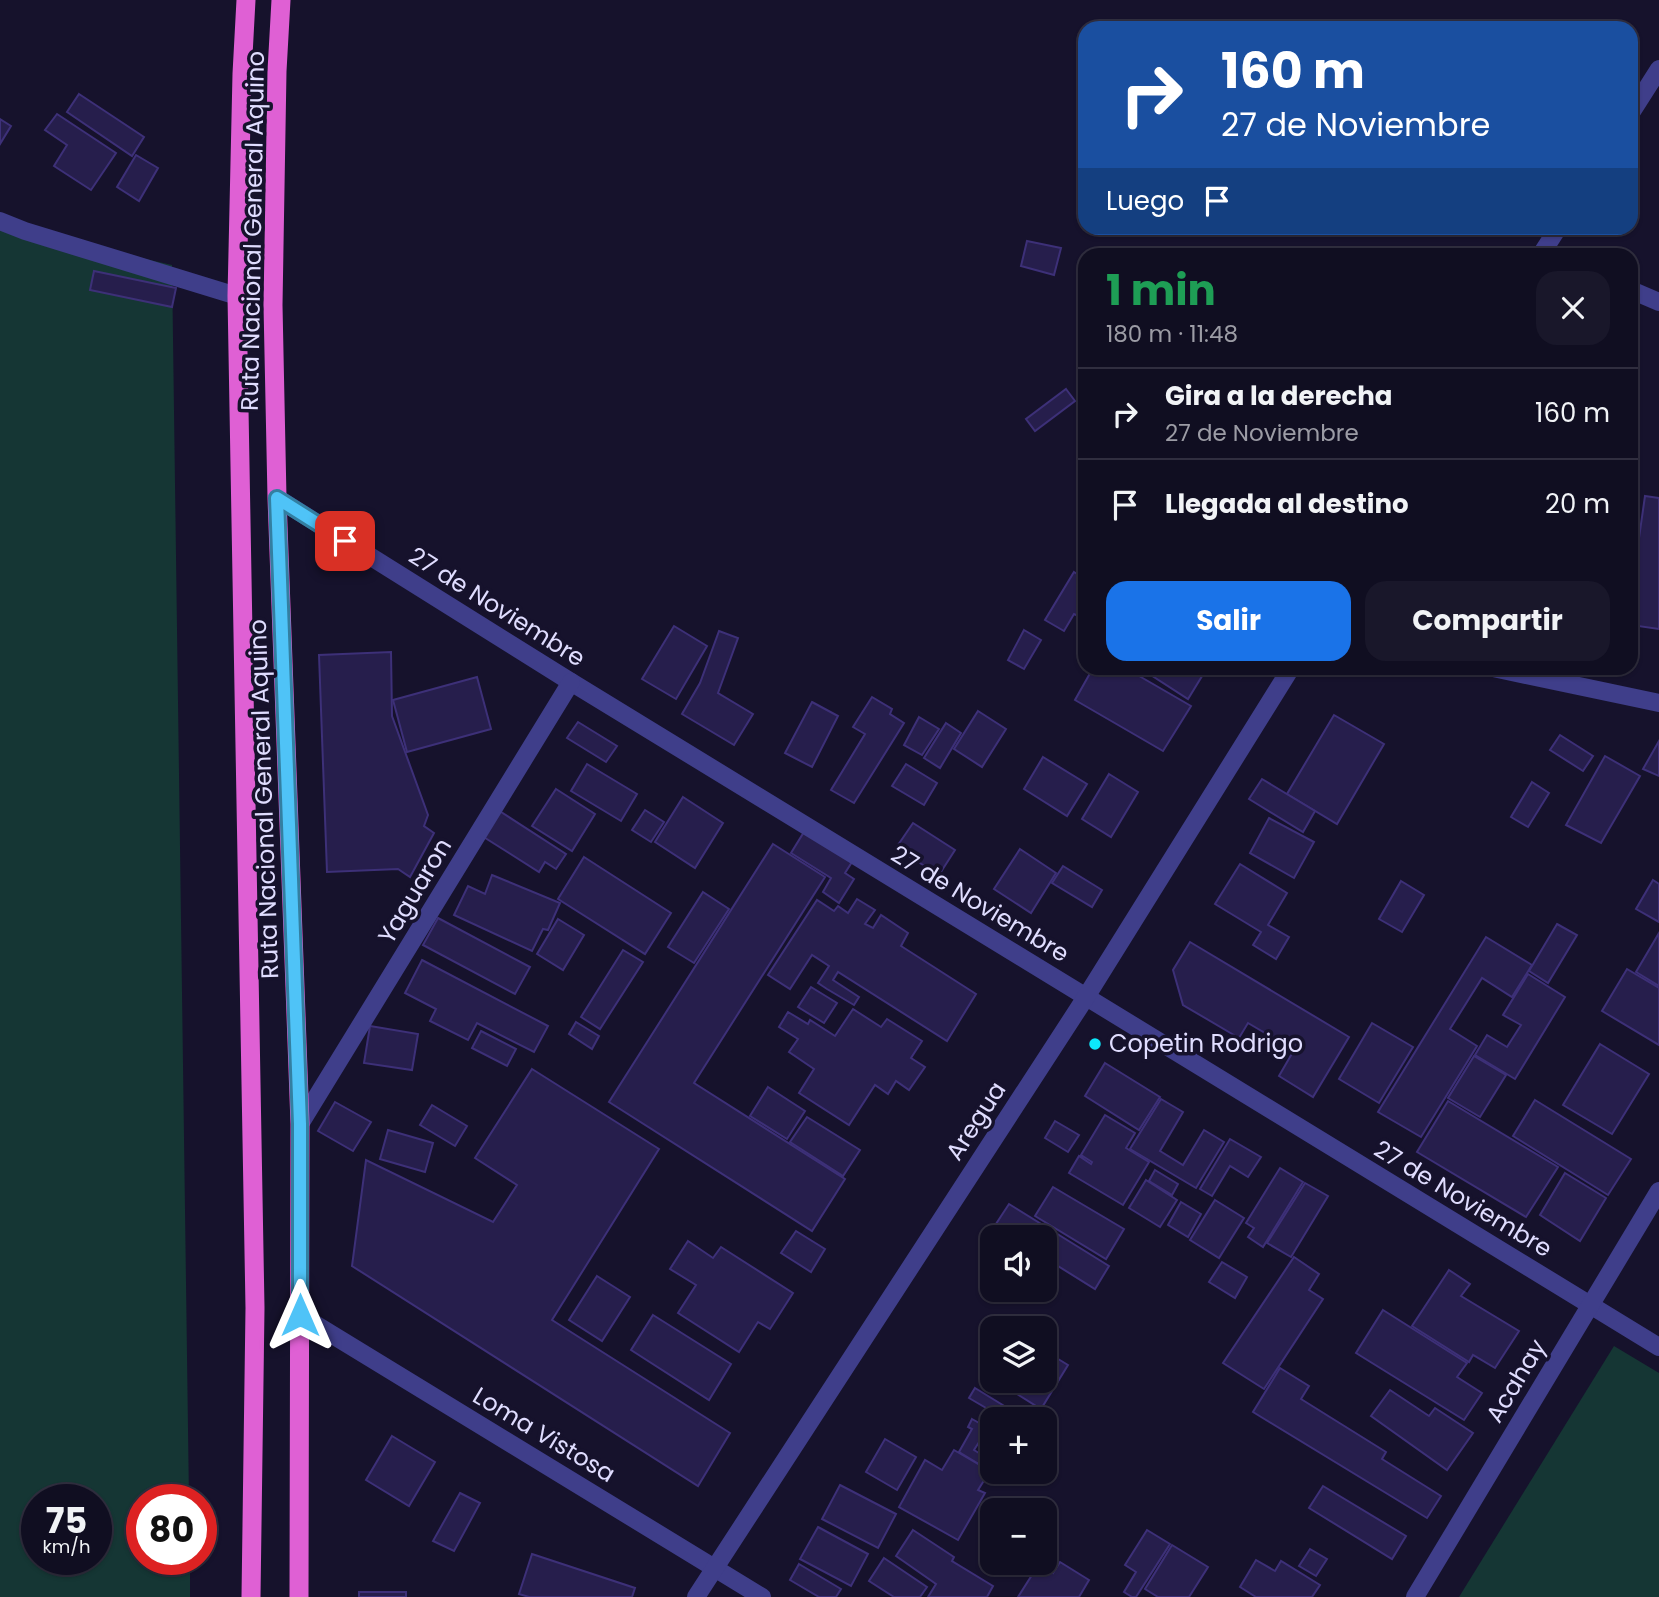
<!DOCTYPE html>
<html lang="es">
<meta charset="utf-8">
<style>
:root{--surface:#100e21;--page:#19172a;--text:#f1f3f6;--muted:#9c9ca5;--line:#302e3f;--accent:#1a73e8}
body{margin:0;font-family:Poppins,sans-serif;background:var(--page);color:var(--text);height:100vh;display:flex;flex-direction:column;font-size:26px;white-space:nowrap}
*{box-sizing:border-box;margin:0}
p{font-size:23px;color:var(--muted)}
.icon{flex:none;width:38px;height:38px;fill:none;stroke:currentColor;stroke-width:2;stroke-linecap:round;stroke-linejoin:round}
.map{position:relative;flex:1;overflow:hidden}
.drawer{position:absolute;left:1078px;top:248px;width:560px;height:427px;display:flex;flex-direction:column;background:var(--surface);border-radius:21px;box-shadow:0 2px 5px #0004,0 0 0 2px var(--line)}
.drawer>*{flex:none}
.banner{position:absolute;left:1078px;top:21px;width:560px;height:214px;border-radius:21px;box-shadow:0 2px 5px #0004,0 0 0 2px var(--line);background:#1a4fa0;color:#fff;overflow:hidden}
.buttons{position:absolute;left:980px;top:1225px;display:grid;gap:14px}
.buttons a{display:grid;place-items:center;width:77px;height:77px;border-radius:14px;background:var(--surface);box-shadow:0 2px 5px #0004,0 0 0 2px var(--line);font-size:35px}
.speed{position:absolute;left:21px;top:1484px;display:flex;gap:14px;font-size:35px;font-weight:700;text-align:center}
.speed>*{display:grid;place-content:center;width:91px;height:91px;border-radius:50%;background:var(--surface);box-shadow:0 2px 5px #0004,0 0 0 2px var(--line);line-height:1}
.speed small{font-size:18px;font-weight:400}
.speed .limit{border:10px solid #d22;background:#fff;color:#111}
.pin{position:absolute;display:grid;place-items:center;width:60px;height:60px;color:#fff;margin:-30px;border-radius:14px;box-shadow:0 4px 10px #0006}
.me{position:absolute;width:77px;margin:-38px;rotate:0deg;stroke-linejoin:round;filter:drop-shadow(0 0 5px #0008)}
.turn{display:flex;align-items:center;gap:24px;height:147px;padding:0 28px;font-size:32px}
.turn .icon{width:91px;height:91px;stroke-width:2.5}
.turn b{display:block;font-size:49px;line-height:60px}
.then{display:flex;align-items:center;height:66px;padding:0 28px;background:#0003;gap:14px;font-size:26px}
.round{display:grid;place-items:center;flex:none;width:74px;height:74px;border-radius:21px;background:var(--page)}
.headline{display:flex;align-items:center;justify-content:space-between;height:119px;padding:0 28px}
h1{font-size:42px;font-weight:700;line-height:52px;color:#1e9e55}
.cta{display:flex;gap:14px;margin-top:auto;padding:14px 28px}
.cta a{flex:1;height:80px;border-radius:21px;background:var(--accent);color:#fff;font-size:28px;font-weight:700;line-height:80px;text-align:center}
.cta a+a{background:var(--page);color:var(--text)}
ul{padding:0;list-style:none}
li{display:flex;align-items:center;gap:21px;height:91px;padding:0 28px;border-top:2px solid var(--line)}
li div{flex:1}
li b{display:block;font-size:26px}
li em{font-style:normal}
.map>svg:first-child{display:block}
.green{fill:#153634;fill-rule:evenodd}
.building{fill:#261e4c;stroke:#3d3078;stroke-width:2}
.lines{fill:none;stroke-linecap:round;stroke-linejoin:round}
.minor{stroke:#3f3e8a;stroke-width:18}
.trunk{stroke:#df60d4;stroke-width:19}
.route-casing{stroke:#337fa1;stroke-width:18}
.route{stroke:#4fc3f7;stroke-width:12}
.poi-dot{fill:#0ce9fc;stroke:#16122c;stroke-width:2.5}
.labels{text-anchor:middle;stroke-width:7;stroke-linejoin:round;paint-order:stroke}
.street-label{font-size:24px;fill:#e0ddff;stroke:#16122c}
.poi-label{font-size:24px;fill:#e0ddff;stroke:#16122c;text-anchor:start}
</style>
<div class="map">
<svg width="1659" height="1597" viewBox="0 0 1659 1597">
<rect width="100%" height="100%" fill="#16122c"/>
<g class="green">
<path d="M0 226 172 265 189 1500H142V1559H190V1597H0ZM37 1500H96V1559H37Z"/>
<polygon points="1614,1346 1659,1373 1659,1597 1459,1597"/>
</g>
<g class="building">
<polygon points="79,94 144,137 132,156 67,112"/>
<polygon points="57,114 116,153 91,190 54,166 67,145 45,130"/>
<polygon points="0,119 11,126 0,144"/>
<polygon points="136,155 158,168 139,201 117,187"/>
<polygon points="1027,241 1061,248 1054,275 1021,266"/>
<polygon points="94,271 176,288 172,307 90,290"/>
<polygon points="1066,389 1075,401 1035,431 1026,419"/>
<polygon points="1645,496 1659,498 1659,629 1631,625 1631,594"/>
<polygon points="1074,572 1085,579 1085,619 1074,614 1064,631 1045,620"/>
<polygon points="674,626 707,646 676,699 642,679"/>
<polygon points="1024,630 1041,640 1024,669 1008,660"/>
<polygon points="719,631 738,638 718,693 753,714 734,745 682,714 700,683"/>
<polygon points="391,652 392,716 428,815 424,826 434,833 410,877 398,869 327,872 319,655"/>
<polygon points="1093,668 1113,668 1123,674 1127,669 1191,706 1163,751 1075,700"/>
<polygon points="1140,668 1207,668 1188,699"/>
<polygon points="477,677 491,729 407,752 393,700"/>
<polygon points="872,697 892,709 890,714 904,723 854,803 831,790 865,734 853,727"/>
<polygon points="812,702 838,716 812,767 785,753"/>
<polygon points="978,711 1006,729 982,767 954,749"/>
<polygon points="1334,715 1384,744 1337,824 1287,794"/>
<polygon points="919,717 939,729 922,755 904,745"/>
<polygon points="578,722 617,746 606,762 567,738"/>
<polygon points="946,723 961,733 940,768 924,758"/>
<polygon points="1560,735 1593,756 1583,771 1550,750"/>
<polygon points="1659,741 1659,776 1643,769"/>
<polygon points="1605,756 1640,776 1601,843 1566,825"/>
<polygon points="1043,757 1087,784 1067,816 1024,789"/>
<polygon points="587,764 637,794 621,821 571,791"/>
<polygon points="906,764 937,783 924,805 892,786"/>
<polygon points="1109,774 1138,792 1111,837 1082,819"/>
<polygon points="1262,779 1315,811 1303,832 1249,799"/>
<polygon points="1532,782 1549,793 1528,827 1511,817"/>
<polygon points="556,789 595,814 572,851 532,826"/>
<polygon points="683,797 723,823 695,868 655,842"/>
<polygon points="498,810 566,854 556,869 545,862 539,872 482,836"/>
<polygon points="645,810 664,822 651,842 632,830"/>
<polygon points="1269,818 1314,842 1294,878 1250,853"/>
<polygon points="913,823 955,850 939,875 896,848"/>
<polygon points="804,832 852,862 845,873 854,879 839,903 823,892 831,878 791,853"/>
<polygon points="773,844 825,877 694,1083 845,1179 812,1231 609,1102"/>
<polygon points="1020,849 1056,873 1031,913 994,889"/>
<polygon points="584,857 671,913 645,954 558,899"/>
<polygon points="1240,864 1287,893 1268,925 1289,937 1276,959 1253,945 1261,932 1215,904"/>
<polygon points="1063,866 1102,890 1092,907 1052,883"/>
<polygon points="492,875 560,903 548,930 543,929 532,951 454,915 468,886 485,894"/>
<polygon points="1653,880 1659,884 1659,922 1636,909"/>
<polygon points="1401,881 1424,895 1402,932 1379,919"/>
<polygon points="703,892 729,909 694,963 668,947"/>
<polygon points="857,899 875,910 865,924 873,928 881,915 908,933 901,946 976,994 947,1041 838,972 833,980 859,997 854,1005 827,989 818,983 829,966 812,955 790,989 768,975 817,900 834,911 838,906 848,913"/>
<polygon points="438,918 530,967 515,994 423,945"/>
<polygon points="558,919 584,935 563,970 537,954"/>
<polygon points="1557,924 1577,935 1548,983 1529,971"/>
<polygon points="1659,933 1659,986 1636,972"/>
<polygon points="1486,937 1532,965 1512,997 1482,978 1450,1029 1477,1046 1421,1137 1378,1112"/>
<polygon points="1190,942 1349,1037 1313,1097 1279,1076 1294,1050 1248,1023 1239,1038 1183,1005 1173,970"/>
<polygon points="623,950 643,962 600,1029 581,1017"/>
<polygon points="422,960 548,1026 534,1052 477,1023 468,1040 430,1021 436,1009 405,993"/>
<polygon points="1627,969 1659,988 1659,1045 1602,1011"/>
<polygon points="1528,974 1565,997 1515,1079 1475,1055 1487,1035 1507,1047 1521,1025 1503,1015"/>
<polygon points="811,987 837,1003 824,1023 798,1007"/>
<polygon points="853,1009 881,1027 887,1019 922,1041 911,1058 925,1067 909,1090 896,1081 888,1094 875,1085 849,1125 799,1093 814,1069 789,1052 798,1039 779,1027 788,1012 808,1024 810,1020 835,1036"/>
<polygon points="576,1022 599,1036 592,1049 569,1034"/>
<polygon points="1372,1023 1413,1047 1379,1103 1339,1079"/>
<polygon points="370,1026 418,1034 412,1070 364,1063"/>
<polygon points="481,1031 516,1049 507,1066 472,1048"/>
<polygon points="1600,1044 1649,1074 1612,1134 1563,1105"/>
<polygon points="1474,1056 1506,1075 1480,1117 1448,1098"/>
<polygon points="1105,1063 1160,1097 1139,1130 1085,1096"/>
<polygon points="532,1069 659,1149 552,1320 730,1433 698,1486 352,1266 366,1160 493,1222 517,1185 475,1158"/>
<polygon points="768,1087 805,1111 787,1139 750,1116"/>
<polygon points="1161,1099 1183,1112 1160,1151 1183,1165 1204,1130 1224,1142 1196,1188 1130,1149"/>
<polygon points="1535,1100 1631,1159 1608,1195 1513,1136"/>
<polygon points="1448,1101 1558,1167 1526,1217 1417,1152"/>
<polygon points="335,1102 371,1122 353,1151 318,1131"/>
<polygon points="432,1105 467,1126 455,1146 420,1125"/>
<polygon points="1105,1115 1135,1133 1126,1148 1149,1162 1123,1205 1069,1173 1079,1156 1091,1164 1092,1162 1081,1155"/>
<polygon points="807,1117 860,1150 843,1176 790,1142"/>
<polygon points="1055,1121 1079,1135 1068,1152 1045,1138"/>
<polygon points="388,1130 433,1143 425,1172 380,1159"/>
<polygon points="1230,1139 1261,1157 1248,1177 1230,1166 1212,1196 1200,1189"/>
<polygon points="1280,1168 1303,1182 1263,1247 1248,1237 1254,1228 1246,1223"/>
<polygon points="1155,1170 1178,1184 1172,1195 1149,1181"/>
<polygon points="1565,1173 1606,1198 1580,1241 1540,1215"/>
<polygon points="1146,1180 1177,1200 1160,1227 1129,1208"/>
<polygon points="1305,1183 1328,1196 1291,1257 1267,1243"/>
<polygon points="1053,1187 1124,1229 1106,1259 1035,1216"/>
<polygon points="1215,1200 1244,1218 1219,1258 1190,1240"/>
<polygon points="1181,1202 1201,1214 1188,1237 1168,1225"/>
<polygon points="1009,1204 1109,1266 1095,1289 1045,1258 1045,1237 1010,1237 994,1227"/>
<polygon points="796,1231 825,1249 811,1272 781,1253"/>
<polygon points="688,1241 713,1258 721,1247 793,1293 770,1329 758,1322 739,1352 678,1313 696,1285 670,1269"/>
<polygon points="1294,1257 1319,1274 1309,1290 1323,1299 1264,1389 1223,1363"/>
<polygon points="1222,1262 1247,1277 1235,1298 1209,1282"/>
<polygon points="1449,1270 1470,1284 1461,1296 1519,1331 1495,1368 1473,1355 1469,1362 1412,1326"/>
<polygon points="597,1276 630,1297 602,1341 569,1320"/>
<polygon points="1383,1310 1467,1363 1457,1377 1482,1393 1464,1420 1356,1353"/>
<polygon points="653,1315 731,1364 709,1400 631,1350"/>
<polygon points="1045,1351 1068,1365 1041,1409 996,1381 1045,1381"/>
<polygon points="1280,1368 1309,1386 1301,1399 1386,1452 1382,1459 1441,1496 1427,1518 1253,1412"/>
<polygon points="975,1388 1019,1415 1026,1419 995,1419 998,1415 969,1398"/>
<polygon points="1390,1390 1429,1416 1435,1408 1473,1433 1447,1470 1371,1416"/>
<polygon points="972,1419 990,1429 992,1424 992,1441 983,1436 974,1450 987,1458 992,1450 992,1472 959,1452 972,1429 968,1427"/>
<polygon points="392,1436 435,1462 409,1506 366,1480"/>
<polygon points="885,1439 916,1457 897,1490 866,1472"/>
<polygon points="954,1450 990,1471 978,1490 985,1493 958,1540 899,1507 925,1460 942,1470"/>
<polygon points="840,1485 896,1514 878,1548 822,1519"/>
<polygon points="1323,1486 1406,1536 1392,1559 1309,1508"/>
<polygon points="460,1493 480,1503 454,1551 433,1541"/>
<polygon points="818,1527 868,1554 851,1586 800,1559"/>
<polygon points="913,1530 954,1557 952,1561 993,1586 987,1597 928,1597 936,1584 896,1556"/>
<polygon points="1147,1530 1170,1544 1136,1597 1132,1597 1124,1592 1136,1572 1125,1565"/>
<polygon points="1172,1545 1208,1567 1189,1597 1158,1597 1145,1589"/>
<polygon points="1310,1549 1327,1559 1316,1576 1299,1566"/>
<polygon points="532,1554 635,1588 632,1597 529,1597 519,1594"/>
<polygon points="884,1558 927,1587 920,1597 894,1597 869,1581"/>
<polygon points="1256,1560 1275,1571 1281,1561 1320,1585 1312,1597 1256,1597 1240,1587"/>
<polygon points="1060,1562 1089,1580 1079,1597 1018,1597 1039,1564 1053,1573"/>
<polygon points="1019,1563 1037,1563 1029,1576 1015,1568"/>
<polygon points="799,1564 841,1589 836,1597 819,1597 790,1580"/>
<rect x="359" y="1592" width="47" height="5"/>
</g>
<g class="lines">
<g class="minor">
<polyline points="1631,113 1659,69"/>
<polyline points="0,221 25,231 237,296"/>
<polyline points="1540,256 1558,228"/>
<polyline points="1631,290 1659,302"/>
<polyline points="277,498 571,682 1659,1347"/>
<polyline points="1493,668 1659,703"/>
<polyline points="300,1124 571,682"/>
<polyline points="300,1315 762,1597"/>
<polyline points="696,1597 1086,997 1291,668"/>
<polyline points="1415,1597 1659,1191"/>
</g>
<g class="trunk">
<polyline points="246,0 242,74 237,296 255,1308 251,1597"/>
<polyline points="281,0 277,71 273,305 277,498 300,1124 299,1597"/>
</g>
</g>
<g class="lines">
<g class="route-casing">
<polyline id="route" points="300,1315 300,1124 277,498 345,541"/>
</g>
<use href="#route" class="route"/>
</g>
<circle class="poi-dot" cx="1095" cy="1044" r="7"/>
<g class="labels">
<g class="street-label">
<text transform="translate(253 231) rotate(-89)" y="8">Ruta Nacional General Aquino</text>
<text transform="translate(497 607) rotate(32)" y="8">27 de Noviembre</text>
<text transform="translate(264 799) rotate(-92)" y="8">Ruta Nacional General Aquino</text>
<text transform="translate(415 891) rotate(-59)" y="8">Yaguaron</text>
<text transform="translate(980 904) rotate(31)" y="8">27 de Noviembre</text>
<text transform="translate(976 1121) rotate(-57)" y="8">Aregua</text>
<text transform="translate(1463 1199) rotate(31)" y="8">27 de Noviembre</text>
<text transform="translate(1516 1381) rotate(-59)" y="8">Acahay</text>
<text transform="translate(544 1435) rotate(31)" y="8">Loma Vistosa</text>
</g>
<g class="poi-label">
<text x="1109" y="1052">Copetin Rodrigo</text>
</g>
</g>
</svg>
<div class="buttons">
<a><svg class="icon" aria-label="sound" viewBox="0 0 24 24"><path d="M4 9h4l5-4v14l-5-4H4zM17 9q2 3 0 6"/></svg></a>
<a><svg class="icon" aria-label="layers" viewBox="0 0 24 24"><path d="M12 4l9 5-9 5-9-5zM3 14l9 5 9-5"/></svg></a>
<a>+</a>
<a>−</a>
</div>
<div class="speed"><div>75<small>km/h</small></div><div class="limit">80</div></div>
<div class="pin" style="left:345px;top:541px;background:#d93025"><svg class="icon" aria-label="arrive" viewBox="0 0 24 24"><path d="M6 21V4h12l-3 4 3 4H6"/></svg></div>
<svg class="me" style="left:300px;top:1315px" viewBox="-20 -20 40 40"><path d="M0-17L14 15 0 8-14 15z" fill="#4fc3f7" stroke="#fff" stroke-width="4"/></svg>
<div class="banner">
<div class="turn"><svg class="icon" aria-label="right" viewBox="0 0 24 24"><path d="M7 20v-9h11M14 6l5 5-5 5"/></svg><div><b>160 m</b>27 de Noviembre</div></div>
<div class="then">Luego<svg class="icon" aria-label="arrive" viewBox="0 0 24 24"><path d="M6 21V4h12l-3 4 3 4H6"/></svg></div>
</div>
<section class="drawer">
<div class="headline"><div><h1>1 min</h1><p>180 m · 11:48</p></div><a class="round"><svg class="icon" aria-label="close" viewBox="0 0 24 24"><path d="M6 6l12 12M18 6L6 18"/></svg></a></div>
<ul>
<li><svg class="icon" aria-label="right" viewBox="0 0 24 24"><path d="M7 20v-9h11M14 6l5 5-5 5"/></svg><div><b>Gira a la derecha</b><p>27 de Noviembre</p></div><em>160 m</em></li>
<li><svg class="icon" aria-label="arrive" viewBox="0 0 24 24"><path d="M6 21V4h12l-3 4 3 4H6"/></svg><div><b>Llegada al destino</b></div><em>20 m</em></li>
</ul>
<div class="cta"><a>Salir</a><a>Compartir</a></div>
</section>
</div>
